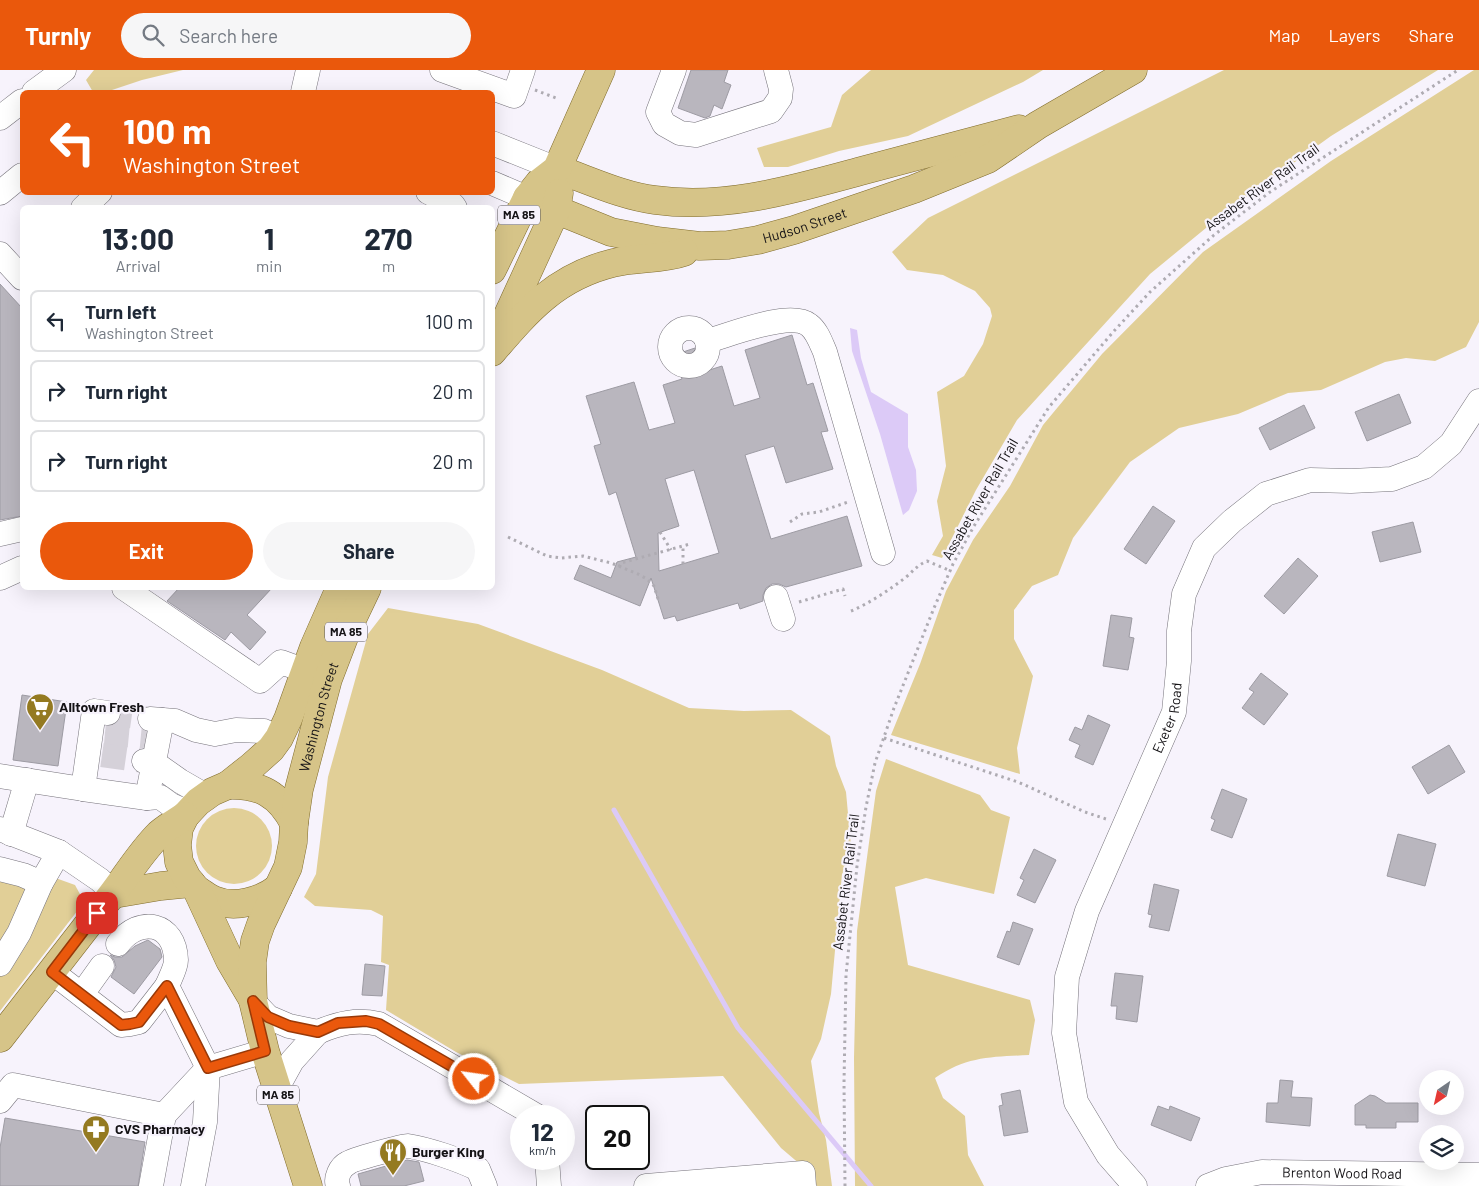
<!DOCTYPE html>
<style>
:root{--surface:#fff;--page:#f6f6f7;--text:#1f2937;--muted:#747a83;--line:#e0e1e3;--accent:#ea580c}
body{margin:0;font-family:Barlow,sans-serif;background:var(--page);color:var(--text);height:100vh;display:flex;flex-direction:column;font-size:19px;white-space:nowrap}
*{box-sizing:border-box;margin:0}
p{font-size:16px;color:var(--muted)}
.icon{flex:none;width:28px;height:28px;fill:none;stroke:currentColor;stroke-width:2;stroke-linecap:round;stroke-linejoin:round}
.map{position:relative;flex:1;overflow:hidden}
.sheet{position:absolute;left:20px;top:135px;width:475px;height:385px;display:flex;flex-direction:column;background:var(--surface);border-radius:8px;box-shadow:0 5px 20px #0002}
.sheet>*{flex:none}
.guide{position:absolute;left:20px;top:20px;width:475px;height:105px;border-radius:8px;box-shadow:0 5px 20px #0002;background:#ea580c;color:#fff;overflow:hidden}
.needle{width:32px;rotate:214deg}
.tools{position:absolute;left:1419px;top:1000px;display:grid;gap:10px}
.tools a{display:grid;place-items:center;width:45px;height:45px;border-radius:50%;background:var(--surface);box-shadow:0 5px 20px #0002;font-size:25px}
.speed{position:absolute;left:510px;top:1035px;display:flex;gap:10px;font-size:25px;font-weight:700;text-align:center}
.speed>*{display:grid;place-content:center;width:65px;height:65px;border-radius:50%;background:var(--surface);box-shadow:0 5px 20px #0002;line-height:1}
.speed small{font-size:12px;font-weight:400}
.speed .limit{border:2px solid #111;border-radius:8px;background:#fff;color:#111}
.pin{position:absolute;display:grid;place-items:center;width:42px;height:42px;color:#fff;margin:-21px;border-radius:10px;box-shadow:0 2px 8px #0006}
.me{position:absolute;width:55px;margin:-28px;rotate:300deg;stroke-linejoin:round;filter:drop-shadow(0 0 4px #0008)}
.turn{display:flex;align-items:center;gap:18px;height:105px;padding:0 20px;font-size:22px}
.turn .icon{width:65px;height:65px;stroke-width:2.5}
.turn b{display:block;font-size:35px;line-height:42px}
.eta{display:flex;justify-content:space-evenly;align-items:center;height:85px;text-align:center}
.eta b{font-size:30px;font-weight:700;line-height:35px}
.cta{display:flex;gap:10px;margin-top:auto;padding:10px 20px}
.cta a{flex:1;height:58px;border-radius:30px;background:var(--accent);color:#fff;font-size:20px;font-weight:700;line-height:58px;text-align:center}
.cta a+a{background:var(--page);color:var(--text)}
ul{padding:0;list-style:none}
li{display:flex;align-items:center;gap:15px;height:62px;margin:0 10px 8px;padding:0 10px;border:2px solid var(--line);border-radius:8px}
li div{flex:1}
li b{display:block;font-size:19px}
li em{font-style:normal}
header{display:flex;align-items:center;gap:30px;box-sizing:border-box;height:70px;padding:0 25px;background:var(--accent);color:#fff}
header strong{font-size:24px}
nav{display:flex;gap:28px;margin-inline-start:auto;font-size:18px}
.search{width:350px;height:45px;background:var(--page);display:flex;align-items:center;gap:12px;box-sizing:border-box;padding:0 18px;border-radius:28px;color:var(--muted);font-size:19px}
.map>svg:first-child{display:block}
.green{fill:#e1cf97}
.water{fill:#dccaf7}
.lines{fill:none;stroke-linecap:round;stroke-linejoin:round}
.stream{stroke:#dccaf7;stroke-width:5}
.building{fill:#b9b6be;stroke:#9d9ba3;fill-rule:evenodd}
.minor-tunnel{stroke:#d5d1d9;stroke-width:24;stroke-dasharray:24 12;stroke-linecap:butt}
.minor-casing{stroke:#76737b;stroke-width:25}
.major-casing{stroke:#806c2c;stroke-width:29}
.path{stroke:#aeabb2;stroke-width:3;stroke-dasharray:2.5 4;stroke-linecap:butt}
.minor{stroke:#fff;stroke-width:24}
.major{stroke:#d6c488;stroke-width:28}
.route-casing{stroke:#983908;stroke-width:12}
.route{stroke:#ea580c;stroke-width:9}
.labels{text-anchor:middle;stroke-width:4.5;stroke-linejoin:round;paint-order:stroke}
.shield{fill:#f7f3fc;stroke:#58565a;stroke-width:1}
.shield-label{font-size:12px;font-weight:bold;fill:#141215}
.street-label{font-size:14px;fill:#141215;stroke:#f7f3fc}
.poi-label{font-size:14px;font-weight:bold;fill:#141215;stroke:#f7f3fc;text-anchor:start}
</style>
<header>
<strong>Turnly</strong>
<div class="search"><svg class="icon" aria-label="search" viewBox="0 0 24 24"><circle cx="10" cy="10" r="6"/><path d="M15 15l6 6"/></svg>Search here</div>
<nav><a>Map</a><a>Layers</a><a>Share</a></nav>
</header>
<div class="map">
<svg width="1479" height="1116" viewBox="0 0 1479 1116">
<rect width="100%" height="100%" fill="#f7f3fc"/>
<g class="green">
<polygon points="94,0 183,0 142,10 106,22 93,22 86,10"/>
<polygon points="871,0 1043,0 1023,12 908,66 839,81 788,97 764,97 757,78 831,57 842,25"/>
<polygon points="1224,0 1438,0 1331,66 1223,144 1150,204 1017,350 976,420 942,488 932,485 943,466 937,431 946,396 937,322 964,306 983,274 992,246 990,238 975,221 943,205 907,200 892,182 928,148"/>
<polygon points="1474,0 1479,0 1479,252 1466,277 1435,291 1406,288 1385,292 1321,320 1288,323 1238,344 1179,358 1130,392 1073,468 1058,505 1032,516 1014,540 1014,569 1033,606 1017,678 1020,704 891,665 920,594 946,521 973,470 1010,416 1043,355 1102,284 1203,182 1331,91"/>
<polygon points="388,538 478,554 602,600 689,638 744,641 791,640 830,666 836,696 846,722 852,787 842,804 831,924 821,969 811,991 819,1043 826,1070 832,1116 817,1116 808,1101 781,1078 723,1006 519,1014 456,982 386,940 389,895 381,892 383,846 371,840 315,836 304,827 316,804 328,707 368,564"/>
<path d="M886 689 980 725 991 740 1010 747 994 824 926 808 895 817 908 895 1030 930 1035 950 1029 985C992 987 967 986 935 1008L943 1028 965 1046 968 1085 984 1116H855L854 988 857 861 876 721Z"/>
<circle cx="234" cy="776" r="38"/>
<polygon points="0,788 75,815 81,826 78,840 0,941"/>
</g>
<polygon class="water" points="850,258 857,260 861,288 871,322 908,344 908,377 916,400 917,421 909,440 903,445 880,364 852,281"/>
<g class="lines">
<polyline class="stream" points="614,740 738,958 871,1116"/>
</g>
<g class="building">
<polygon points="691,0 728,0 724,12 731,15 722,39 714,35 710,46 705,48 678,38"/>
<polygon points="0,214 22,238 22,446 0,450"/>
<path d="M792 265 807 315 813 313 828 361 821 362 833 399 786 413 774 376 745 385 771 469 847 446 862 496 786 517 779 514H772L766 518 763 525V531L740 539 738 533 677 551 675 546 664 549 651 508 640 536 574 509 580 495 611 508 617 492 636 487 616 422 609 425 594 376 601 374 586 326 634 312 649 360 675 353 663 315 682 309 674 285 695 278 703 302 722 296 734 336 760 328 745 280ZM694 400 719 483 659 501 658 463 679 456 665 409Z"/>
<polygon points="1399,324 1411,353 1367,371 1355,342"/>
<polygon points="1304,335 1315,358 1270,380 1259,358"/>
<polygon points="1153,436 1175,451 1146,494 1124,479"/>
<polygon points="1413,452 1421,482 1380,492 1372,462"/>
<polygon points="1298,488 1318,506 1284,544 1264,526"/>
<polygon points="179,518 272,518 247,545 266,562 250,580 231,562 225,570 167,531"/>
<polygon points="1111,545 1132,548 1129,567 1134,568 1128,600 1103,596"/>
<polygon points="1261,603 1288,624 1264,655 1242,638 1254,622 1249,619"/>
<polygon points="22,625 67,632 58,696 13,690"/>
<polygon points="1088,645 1110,655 1093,695 1075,687 1080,675 1069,670 1075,657 1082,660"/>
<polygon points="1449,675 1465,702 1428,724 1412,697"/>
<polygon points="1222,719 1247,729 1232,768 1211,760 1215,750 1211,748"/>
<polygon points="1398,764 1436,774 1425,816 1387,806"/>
<polygon points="1034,779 1056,790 1035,833 1017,825 1024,810 1020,808"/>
<polygon points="1154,814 1179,820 1169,861 1149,857 1152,845 1148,844"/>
<polygon points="1013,852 1033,859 1019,895 997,887 1007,861 1010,862"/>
<polygon points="148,870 160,879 162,887 134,924 111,907 116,897 114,890 110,885 115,887 122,887 135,876"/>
<polygon points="365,894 385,896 382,926 362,925"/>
<polygon points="1115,903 1143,906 1137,952 1116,949 1117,936 1111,936"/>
<polygon points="1280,1010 1293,1011 1291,1027 1312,1028 1310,1056 1266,1052 1267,1033 1278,1033"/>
<polygon points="1020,1020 1028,1062 1004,1066 999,1036 1003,1035 1001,1024"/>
<polygon points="1370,1025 1375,1026 1386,1033 1418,1033 1418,1052 1396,1052 1396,1058 1366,1058 1366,1055 1355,1055 1355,1035"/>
<polygon points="1158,1036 1169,1040 1170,1036 1200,1048 1191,1071 1151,1055"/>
<polygon points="5,1048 145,1072 138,1116 0,1116 0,1078"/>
<polygon points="407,1090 419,1092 424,1111 404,1116 361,1116 358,1104"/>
</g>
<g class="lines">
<g class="minor-tunnel">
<polyline points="108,643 150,649"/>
<polyline points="105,663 147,667"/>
<polyline points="102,685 144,691"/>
</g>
<g class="minor-casing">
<g id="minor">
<polyline points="442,0 514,26 523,0"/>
<polyline points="674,0 658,42 664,54 680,63 696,65 771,41 780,28 781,19 776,0"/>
<polyline points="34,22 64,0"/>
<polyline points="303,22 308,0"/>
<polyline points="0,48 22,31"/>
<polyline points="492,73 557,99"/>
<polyline points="492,113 527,128"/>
<polyline points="428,122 453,135 455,138"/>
<polyline points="0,123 22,105"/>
<polyline points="83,138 100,122"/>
<polyline points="0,184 22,208"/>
<circle cx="689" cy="277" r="19"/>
<path d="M707 271C730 265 790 240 809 255 817 261 821 273 825 282L883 483"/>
<polyline points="0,464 22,459"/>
<polyline points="0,508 22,498"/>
<polyline points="124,518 260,611 281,592 322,607"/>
<polyline points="776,527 783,549"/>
<polyline points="108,643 94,641 83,719 147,728 160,727 171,735 187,742"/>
<polyline points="150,649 175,651 196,660 215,664 236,660 264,661 279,668"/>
<polyline points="144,691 153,692 180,711 206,726"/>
<polyline points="0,706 83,719"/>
<polyline points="147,728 162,650"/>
<polyline points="0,759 59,782 100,810 114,824"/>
<polyline points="11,764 27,710"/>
<polyline points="0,799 23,805 41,813 59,782"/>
<path d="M118 874C140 845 175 853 176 890 176 898 170 908 167 916"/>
<polyline points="0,894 19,863 41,813"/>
<polyline points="52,902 121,955 130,954 139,952 167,916 208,998 205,1052 193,1116"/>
<polyline points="82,924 102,896"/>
<polyline points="253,931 268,947 289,956 318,962 292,991 276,1020"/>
<path d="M318 962C339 953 356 949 379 954L537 1046"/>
<polyline points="0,1031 13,1015 164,1045 208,998 265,981"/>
<polyline points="547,1089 549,1116"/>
<polyline points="151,1116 164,1045"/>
<path d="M338 1116C335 1108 340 1097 348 1093 353 1089 403 1076 408 1076 428 1079 460 1090 478 1099L485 1116"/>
<polyline points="646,1116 803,1103 804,1116"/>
<path id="s1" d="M1135 1116 1108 1085 1076 1032 1064 963 1067 907 1087 841 1174 642 1179 591V561L1184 524 1204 478 1232 451 1266 424 1310 410 1351 411 1392 409 1424 397 1451 374 1479 331"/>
<path id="s2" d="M1208 1116 1226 1109 1262 1102 1479 1105"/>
</g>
</g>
<g class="major-casing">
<g id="major">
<path d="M557 99C589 110 622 126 655 130 725 140 794 119 861 101 914 87 966 73 1019 59"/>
<path id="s3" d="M527 128 611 162 657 171 700 176 728 175 758 170 794 160 914 119 988 89 1038 55 1133 0"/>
<polyline points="492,200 527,128 539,113 557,99 601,0"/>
<polyline points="501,260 556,140 559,123"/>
<path d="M492 282C528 240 556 207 613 193 636 187 661 190 684 182"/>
<path d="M228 715C260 714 279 724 294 753"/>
<path d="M197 820C203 823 208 828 214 830 235 839 261 831 278 818"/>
<polyline points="114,824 161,816 191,813"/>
<polyline points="253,930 230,891 197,820 187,808 179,792 177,775 179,758 185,746 198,732 212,722 228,715 252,696 271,679 279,668 288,649 314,577 340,518"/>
<path d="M0 968 97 843C120 818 135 788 159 764 167 757 176 752 185 746"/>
<path id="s4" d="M308 1116 265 981 253 931 252 892 255 871 261 854 288 797 293 772 294 753 299 719 328 609 346 562 367 518"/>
</g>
</g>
<g class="path">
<polyline points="535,20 556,28"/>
<polyline points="790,452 802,444 819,442 848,432"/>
<polyline points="660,462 671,480"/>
<polyline points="508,467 547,486 561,488 583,486 611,493 638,504 647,509 654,516 659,532"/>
<polyline points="683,494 683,476"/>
<polyline points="619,497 621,493 690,474"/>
<polyline points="799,532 843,519 845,526"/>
<path d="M851 541C870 533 889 520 905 508 913 501 918 495 927 491L951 501"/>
<polyline points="884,668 1018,712 1085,742 1106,749"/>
<polyline points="845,1116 844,1013 846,905 857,796 866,737 875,693 894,638 934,538 953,494 974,456 1049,337 1114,261 1150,222 1214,165 1270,122 1458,0"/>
</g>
<use href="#minor" class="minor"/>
<use href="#major" class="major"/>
</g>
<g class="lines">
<g class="route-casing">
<polyline id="route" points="97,843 52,902 121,955 130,954 139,952 167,916 208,998 265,981 253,931 268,947 289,956 318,962 338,953 366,951 379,954 474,1009"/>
</g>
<use href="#route" class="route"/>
</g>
<defs>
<g id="supermarket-pin" transform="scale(1.4375)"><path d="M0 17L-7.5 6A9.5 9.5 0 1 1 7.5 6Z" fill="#947a21" stroke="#f7f3fc"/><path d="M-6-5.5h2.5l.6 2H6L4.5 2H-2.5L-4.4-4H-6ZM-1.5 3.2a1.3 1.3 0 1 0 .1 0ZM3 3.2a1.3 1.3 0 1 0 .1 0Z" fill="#fff"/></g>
<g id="pharmacy-pin" transform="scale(1.4375)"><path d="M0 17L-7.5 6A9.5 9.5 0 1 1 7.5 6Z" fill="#947a21" stroke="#f7f3fc"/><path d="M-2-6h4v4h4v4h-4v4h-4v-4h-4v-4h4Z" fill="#fff"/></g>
<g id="restaurant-pin" transform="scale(1.4375)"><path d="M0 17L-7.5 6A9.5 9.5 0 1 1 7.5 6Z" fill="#947a21" stroke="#f7f3fc"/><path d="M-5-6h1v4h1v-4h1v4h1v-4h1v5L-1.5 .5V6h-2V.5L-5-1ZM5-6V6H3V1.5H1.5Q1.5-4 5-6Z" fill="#fff"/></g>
</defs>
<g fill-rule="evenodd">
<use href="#supermarket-pin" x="40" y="637"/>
<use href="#pharmacy-pin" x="96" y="1059"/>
<use href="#restaurant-pin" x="393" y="1082"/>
</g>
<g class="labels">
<g class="shield">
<rect x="498" y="135.5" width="42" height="19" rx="4"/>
<rect x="325" y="552.5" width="42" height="19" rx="4"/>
<rect x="257" y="1015.5" width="42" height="19" rx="4"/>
</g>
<g class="shield-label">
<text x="519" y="149">MA 85</text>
<text x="346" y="566">MA 85</text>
<text x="278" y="1029">MA 85</text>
</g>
<g class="street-label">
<text transform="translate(1262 117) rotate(-36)" y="5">Assabet River Rail Trail</text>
<text dy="5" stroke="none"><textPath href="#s3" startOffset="288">Hudson Street</textPath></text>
<text transform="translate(980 429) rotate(-60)" y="5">Assabet River Rail Trail</text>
<text dy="5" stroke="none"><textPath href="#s4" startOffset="488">Washington Street</textPath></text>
<text dy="5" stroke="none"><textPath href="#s1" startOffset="508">Exeter Road</textPath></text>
<text transform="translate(846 812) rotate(-83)" y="5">Assabet River Rail Trail</text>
<text dy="5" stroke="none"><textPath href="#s2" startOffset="136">Brenton Wood Road</textPath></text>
</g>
<g class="poi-label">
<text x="59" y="642">Alltown Fresh</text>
<text x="115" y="1064">CVS Pharmacy</text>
<text x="412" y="1087">Burger King</text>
</g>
</g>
</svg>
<div class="tools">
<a><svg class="needle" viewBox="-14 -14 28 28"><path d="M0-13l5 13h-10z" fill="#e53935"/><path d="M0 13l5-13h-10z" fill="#747a83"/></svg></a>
<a><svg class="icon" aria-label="layers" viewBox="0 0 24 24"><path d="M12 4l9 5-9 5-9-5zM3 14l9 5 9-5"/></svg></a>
</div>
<div class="speed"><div>12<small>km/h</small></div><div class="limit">20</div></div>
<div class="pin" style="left:97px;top:843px;background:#d93025"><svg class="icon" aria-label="arrive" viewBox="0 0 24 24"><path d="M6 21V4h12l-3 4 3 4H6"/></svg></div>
<svg class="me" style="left:474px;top:1009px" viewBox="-20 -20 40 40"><circle r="17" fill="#ea580c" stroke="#fff" stroke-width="3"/><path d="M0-11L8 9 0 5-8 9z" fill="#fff"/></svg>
<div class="guide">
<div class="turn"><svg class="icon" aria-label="left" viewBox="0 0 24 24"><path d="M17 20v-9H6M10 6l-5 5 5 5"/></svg><div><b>100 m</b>Washington Street</div></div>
</div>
<section class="sheet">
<div class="eta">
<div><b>13:00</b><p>Arrival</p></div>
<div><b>1</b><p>min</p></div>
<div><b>270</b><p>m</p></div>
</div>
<ul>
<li><svg class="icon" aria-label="left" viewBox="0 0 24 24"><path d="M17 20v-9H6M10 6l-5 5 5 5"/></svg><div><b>Turn left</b><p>Washington Street</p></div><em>100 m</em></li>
<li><svg class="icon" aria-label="right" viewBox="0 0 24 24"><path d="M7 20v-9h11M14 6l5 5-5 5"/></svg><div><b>Turn right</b></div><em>20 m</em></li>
<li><svg class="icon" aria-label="right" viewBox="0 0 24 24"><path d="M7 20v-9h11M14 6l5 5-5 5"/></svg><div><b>Turn right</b></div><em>20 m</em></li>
</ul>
<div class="cta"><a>Exit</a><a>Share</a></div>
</section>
</div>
